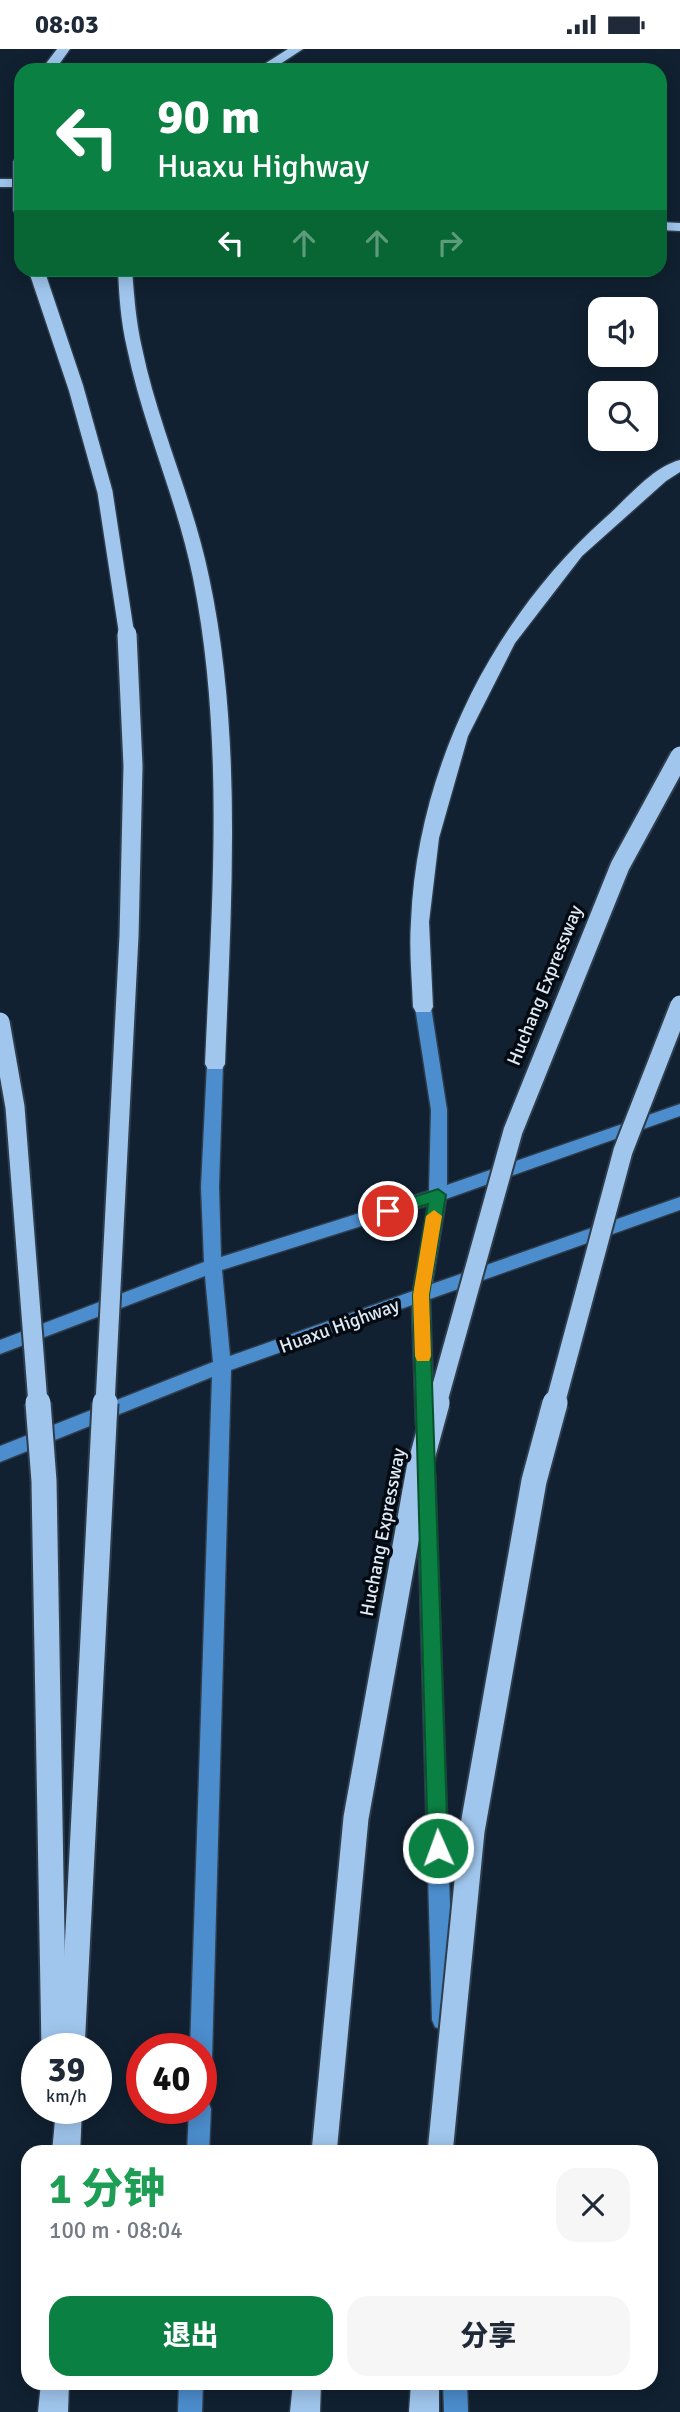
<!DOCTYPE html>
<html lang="zh">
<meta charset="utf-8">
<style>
:root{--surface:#fff;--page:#f6f6f7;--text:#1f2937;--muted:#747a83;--accent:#0b8043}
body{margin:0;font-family:Signika,"Noto Sans SC",sans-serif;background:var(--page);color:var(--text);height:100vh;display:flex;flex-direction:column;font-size:26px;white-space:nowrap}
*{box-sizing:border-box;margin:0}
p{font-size:23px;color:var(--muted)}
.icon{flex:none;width:38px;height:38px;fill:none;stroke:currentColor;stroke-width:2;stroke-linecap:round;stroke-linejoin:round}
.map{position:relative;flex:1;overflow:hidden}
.sheet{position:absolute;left:21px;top:2096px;width:637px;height:245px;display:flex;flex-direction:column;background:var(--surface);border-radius:21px;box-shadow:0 4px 18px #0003}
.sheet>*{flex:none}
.banner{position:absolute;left:14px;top:14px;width:653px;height:214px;border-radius:21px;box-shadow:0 4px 18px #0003;background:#0b8043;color:#fff;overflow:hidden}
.fabs{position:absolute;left:588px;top:248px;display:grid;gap:14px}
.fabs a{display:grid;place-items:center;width:70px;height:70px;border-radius:14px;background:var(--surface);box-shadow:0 4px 18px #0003;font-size:35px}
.speed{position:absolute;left:21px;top:1984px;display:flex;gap:14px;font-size:35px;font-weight:700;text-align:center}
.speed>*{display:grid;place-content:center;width:91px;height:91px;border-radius:50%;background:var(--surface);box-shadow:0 4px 18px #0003;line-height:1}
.speed small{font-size:18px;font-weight:400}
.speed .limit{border:10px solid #d22;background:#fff;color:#111}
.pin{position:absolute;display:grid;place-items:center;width:60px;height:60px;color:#fff;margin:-30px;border:4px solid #fff;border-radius:50%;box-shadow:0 2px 7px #0007}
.me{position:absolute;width:77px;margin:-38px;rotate:358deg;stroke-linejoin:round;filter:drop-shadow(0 0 5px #0008)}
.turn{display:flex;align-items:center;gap:24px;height:147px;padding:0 28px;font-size:32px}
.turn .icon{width:91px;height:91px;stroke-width:2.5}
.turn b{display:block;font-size:49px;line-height:60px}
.lanes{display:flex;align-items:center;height:66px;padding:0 28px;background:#0003;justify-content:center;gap:35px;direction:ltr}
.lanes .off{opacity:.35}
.round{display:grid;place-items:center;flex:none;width:74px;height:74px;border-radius:21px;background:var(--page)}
.head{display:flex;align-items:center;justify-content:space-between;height:119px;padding:0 28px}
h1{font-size:42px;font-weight:800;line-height:52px;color:#1e9e55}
.cta{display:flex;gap:14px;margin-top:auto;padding:14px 28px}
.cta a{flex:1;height:80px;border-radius:21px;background:var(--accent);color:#fff;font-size:28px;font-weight:800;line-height:80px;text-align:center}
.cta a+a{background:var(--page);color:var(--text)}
.status{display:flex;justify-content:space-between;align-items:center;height:49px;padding:0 35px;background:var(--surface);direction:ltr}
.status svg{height:19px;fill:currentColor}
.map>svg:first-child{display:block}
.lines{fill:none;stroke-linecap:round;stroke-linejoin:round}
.secondary-casing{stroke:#2e3d4c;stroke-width:3}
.highway-casing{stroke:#2e3d4c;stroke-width:3}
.secondary{fill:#4c8dcd;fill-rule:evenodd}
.highway{fill:#a0c6ed;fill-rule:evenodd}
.highway-bridge-far2-casing{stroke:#2e3d4c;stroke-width:18;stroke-linecap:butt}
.highway-bridge-far1-casing{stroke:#2e3d4c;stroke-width:23;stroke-linecap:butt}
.highway-bridge-casing{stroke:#2e3d4c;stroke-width:29;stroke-linecap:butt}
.highway-bridge-far2{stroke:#a0c6ed;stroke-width:15}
.highway-bridge-far1{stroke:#a0c6ed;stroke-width:19}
.highway-bridge{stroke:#a0c6ed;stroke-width:25}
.route{fill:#0b8043;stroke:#07532c;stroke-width:2}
.slow{fill:#f59e0b}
.labels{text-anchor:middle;stroke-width:7;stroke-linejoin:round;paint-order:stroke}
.street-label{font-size:19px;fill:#dfe9f4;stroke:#040a11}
</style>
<div class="status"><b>08:03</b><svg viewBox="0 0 49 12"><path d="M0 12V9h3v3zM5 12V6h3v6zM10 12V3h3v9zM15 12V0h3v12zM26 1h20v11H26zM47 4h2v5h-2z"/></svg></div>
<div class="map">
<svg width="680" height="2363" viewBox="0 0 680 2363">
<rect width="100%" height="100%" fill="#112131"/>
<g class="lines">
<g class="secondary-casing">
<g id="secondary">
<path d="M423 952 431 958 447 1061V1136L680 1055V1067L446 1150 432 1235 680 1148V1161L430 1250 434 1376 432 1381 425 1383 418 1381 416 1376 412 1256 231 1321 212 2010 209 2018 201 2021V2000H190L212 1328 0 1413V1397L213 1313 205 1227 0 1305V1291L204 1213 201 1138 207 1015 209 1011 215 1009 223 1015 219 1138 221 1208 429 1142 431 1061 415 958ZM428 1156 413 1242 230 1307 222 1221Z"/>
<polygon points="426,1417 433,1420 435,1425 454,1971 451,1978 443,1981 435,1978 432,1971 417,1425 419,1420"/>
<polygon points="201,2050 208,2052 211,2060 209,2104 187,2104 189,2060 201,2060"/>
<polygon points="179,2334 203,2334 202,2363 178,2363"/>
<polygon points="443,2334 467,2334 468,2363 444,2363"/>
</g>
</g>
<g class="highway-casing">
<g id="highway">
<polygon points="57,0 70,0 55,21 41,21"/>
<polygon points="288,0 303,0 271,21 255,21"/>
<rect x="0" y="130" width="21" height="8"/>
<polygon points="660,173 680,174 680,182 660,181"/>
<path d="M118 220H132C134 247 136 273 142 299 158 377 193 450 209 528 243 687 231 854 225 1015L222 1020H208L205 1015C212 854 225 688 193 529 177 450 143 377 127 299 121 273 119 247 118 220Z"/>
<path d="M680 411V423L666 432 582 507 515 594 468 687 439 789 429 873 433 958 430 963H416L413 958C412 930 409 901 411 873 417 720 492 570 605 469 626 451 652 418 680 411Z"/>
<polygon points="56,2060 82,2060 80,2104 52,2104"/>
<polygon points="41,2334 69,2334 68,2363 38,2363"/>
<polygon points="293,2334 321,2334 320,2363 290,2363"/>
<polygon points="411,2334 439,2334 439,2363 409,2363"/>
</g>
</g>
<use href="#secondary" class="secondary"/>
<use href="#highway" class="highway"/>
<g class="highway-bridge-far2-casing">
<g id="highway-bridge-far2">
<polyline points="21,112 21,162"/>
<polyline points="36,220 76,339 105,443 127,587"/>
</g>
</g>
<g class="highway-bridge-far1-casing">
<g id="highway-bridge-far1">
<polyline points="0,973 15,1058 38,1355"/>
<polyline points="105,1355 129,887 133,717 127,585"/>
<polyline points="437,1355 513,1082 620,817 680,707"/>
<polyline points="555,1355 623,1102 680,956"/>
</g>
</g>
<g class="highway-bridge-casing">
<g id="highway-bridge">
<polyline points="38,1354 44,1432 54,2000"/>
<polyline points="72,2000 105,1354"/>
<polyline points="324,2104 356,1769 419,1420 437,1354"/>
<polyline points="440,2104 472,1782 534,1432 555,1354"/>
</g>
</g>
<use href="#highway-bridge-far2" class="highway-bridge-far2"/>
<use href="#highway-bridge-far1" class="highway-bridge-far1"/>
<use href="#highway-bridge" class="highway-bridge"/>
</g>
<polygon class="route" points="438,1140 446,1146 429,1246 448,1799 445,1805 438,1808 431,1805 428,1799 413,1246 428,1155 388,1168 380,1162 382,1158"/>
<polygon class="slow" points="434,1161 442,1167 429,1246 431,1307 429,1312 417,1312 415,1307 413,1246 426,1167"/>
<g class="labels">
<g class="street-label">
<text transform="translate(544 936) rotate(-68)" y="7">Huchang Expressway</text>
<text transform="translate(339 1276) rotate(-20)" y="7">Huaxu Highway</text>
<text transform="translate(382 1483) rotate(-79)" y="7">Huchang Expressway</text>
</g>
</g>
</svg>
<div class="fabs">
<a><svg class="icon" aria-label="sound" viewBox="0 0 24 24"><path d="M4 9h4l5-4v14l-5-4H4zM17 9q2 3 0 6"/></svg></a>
<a><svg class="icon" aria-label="search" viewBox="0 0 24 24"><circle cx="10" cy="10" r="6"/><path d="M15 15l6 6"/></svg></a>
</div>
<div class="speed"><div>39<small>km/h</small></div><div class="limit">40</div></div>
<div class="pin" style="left:388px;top:1162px;background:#d93025"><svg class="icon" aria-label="arrive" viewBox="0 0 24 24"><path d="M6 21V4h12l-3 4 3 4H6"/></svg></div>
<svg class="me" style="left:438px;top:1799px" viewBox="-20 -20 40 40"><circle r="17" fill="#0b8043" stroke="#fff" stroke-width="3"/><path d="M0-11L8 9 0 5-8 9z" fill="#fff"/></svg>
<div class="banner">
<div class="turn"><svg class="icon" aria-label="left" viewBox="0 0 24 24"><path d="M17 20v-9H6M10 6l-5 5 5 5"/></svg><div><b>90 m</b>Huaxu Highway</div></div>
<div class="lanes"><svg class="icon" aria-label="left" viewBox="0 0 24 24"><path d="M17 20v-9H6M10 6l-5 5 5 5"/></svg><svg class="icon off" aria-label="ahead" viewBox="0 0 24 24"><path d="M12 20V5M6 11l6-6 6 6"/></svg><svg class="icon off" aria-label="ahead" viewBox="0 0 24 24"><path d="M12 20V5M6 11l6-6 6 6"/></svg><svg class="icon off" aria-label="right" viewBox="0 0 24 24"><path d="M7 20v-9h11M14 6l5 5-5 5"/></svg></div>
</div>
<section class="sheet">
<div class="head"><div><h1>1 分钟</h1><p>100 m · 08:04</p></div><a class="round"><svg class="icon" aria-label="close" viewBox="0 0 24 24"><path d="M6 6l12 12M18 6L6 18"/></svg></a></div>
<div class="cta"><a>退出</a><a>分享</a></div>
</section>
</div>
